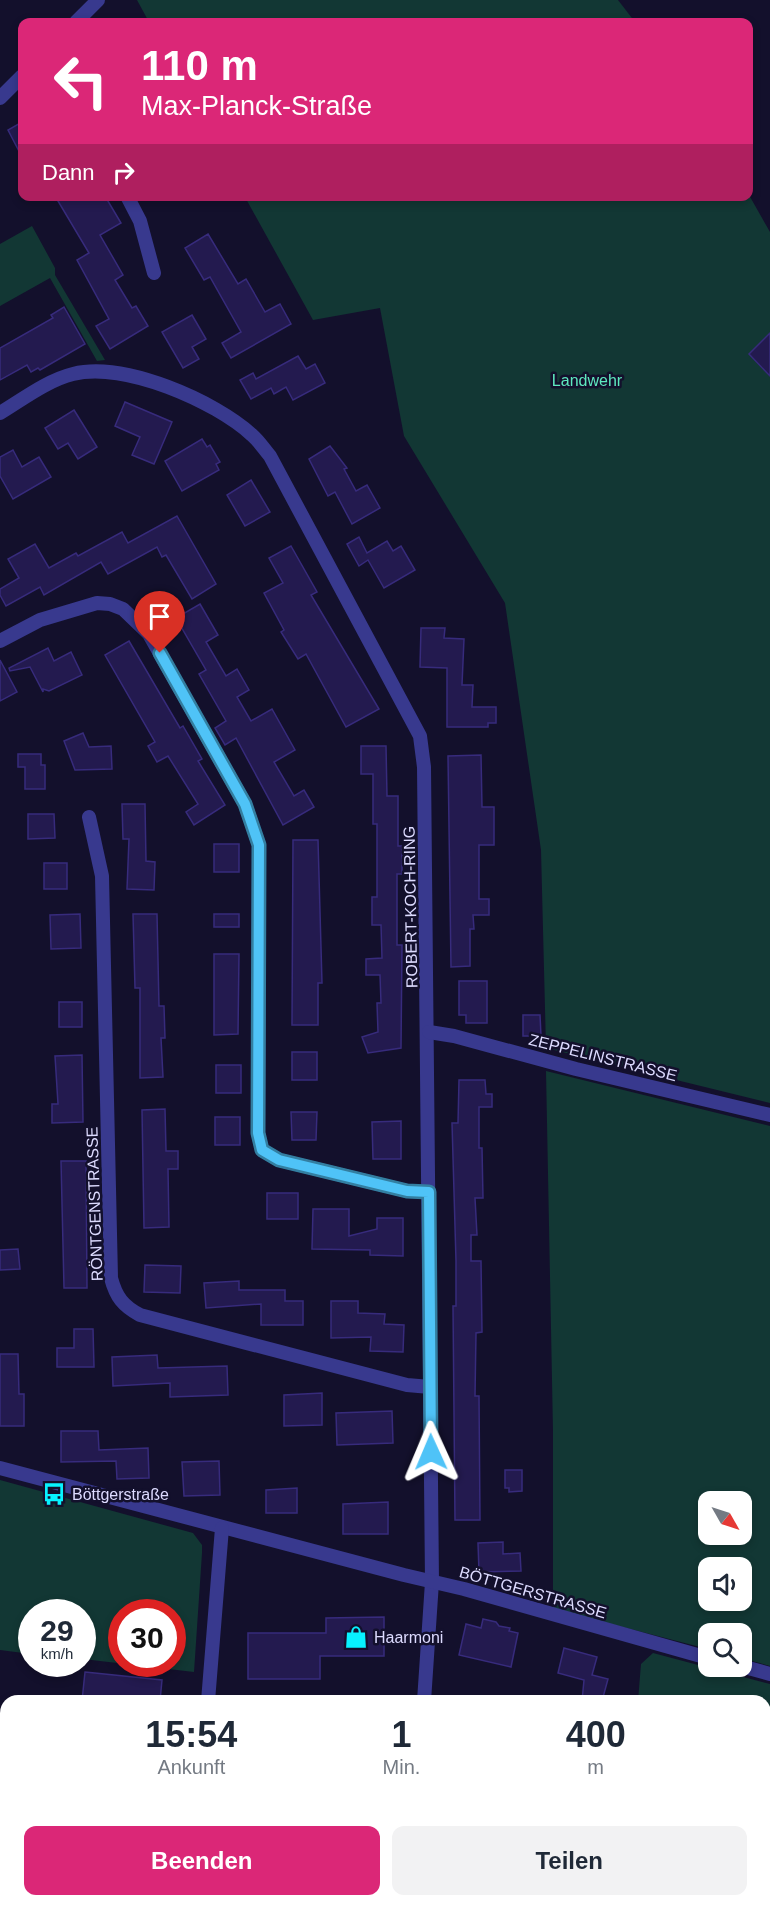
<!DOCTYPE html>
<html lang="de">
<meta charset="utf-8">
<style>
:root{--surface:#fff;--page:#f2f2f3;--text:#1f2937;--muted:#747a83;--accent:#db2777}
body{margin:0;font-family:Arial,sans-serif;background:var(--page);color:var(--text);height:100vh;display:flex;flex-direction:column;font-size:22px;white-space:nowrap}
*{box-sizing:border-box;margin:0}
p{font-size:20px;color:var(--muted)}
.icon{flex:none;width:33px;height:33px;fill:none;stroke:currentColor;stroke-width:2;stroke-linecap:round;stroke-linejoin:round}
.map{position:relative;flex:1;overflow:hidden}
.details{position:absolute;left:0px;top:1695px;width:771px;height:212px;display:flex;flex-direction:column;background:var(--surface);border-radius:18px 18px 0 0;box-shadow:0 3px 9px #0003}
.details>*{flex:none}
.top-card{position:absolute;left:18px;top:18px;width:735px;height:183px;border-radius:12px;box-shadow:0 3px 9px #0003;background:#db2777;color:#fff;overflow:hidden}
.needle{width:39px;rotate:129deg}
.tools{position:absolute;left:698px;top:1491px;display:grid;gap:12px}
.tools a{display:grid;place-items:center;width:54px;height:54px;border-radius:12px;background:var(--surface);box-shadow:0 3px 9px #0003;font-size:30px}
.speed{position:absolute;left:18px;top:1599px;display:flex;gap:12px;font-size:30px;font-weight:700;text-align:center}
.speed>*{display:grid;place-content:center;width:78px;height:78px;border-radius:50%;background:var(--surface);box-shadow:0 3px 9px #0003;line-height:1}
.speed small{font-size:15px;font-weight:400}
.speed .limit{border:9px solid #d22;background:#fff;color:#111}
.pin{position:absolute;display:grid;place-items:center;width:51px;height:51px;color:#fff;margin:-62px -26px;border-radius:50% 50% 50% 0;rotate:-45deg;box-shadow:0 0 6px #0007}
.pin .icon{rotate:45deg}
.me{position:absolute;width:66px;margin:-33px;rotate:359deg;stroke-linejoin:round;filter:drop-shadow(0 0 4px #0008)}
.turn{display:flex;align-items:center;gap:21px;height:126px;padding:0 24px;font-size:27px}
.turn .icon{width:78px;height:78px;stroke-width:2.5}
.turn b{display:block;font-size:42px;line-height:51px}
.then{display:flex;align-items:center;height:57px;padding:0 24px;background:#0003;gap:12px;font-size:22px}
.eta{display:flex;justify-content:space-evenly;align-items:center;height:102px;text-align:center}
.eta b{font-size:36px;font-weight:800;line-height:42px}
.action{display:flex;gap:12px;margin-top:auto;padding:12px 24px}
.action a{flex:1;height:69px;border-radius:12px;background:var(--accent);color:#fff;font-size:24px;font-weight:800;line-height:69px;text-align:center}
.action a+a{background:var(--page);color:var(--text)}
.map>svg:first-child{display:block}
.green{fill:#123734;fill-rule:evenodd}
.building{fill:#231a4f;stroke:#372b7c;stroke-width:1.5}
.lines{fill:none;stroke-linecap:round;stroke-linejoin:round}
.street{stroke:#38398e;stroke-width:14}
.route-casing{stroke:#337fa1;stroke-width:15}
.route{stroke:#4fc3f7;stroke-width:10}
.labels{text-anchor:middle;stroke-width:5;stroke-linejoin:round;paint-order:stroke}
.park-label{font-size:16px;fill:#5ee8bf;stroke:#13102c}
.street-label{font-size:16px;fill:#dddbff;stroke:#13102c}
.poi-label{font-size:16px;fill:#dddbff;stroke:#13102c;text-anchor:start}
</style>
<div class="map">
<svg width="770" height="1906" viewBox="0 0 770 1906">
<rect width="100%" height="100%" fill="#13102c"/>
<g class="green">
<polygon points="137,0 618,0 635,22 149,22"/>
<polygon points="749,195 770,232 770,1103 546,1048 541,850 505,603 404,436 380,308 313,320 245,197"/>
<polygon points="32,226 55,268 55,275 105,360 97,361 50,278 0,306 0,244"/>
<path d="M546 1071 770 1126V1666L741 1658V1634H708V1649L553 1609V1431ZM708 1502H741V1534H708ZM708 1568H741V1600H708Z"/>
<path d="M0 1480 193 1533 202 1545V1553L194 1672 83 1659 82 1612H32L31 1654 0 1650ZM122 1612H172V1664H122Z"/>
<polygon points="653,1653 770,1684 770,1906 627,1906 623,1901 765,1900 765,1701 638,1701 641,1664"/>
</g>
<g class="building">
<polygon points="22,122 22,157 8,130"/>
<polygon points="55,196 105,196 121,223 100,235 123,275 115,280 132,308 136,306 148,326 110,349 96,326 109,319 77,260 89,253"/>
<polygon points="208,234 238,284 246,279 265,312 280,304 291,324 231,358 222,343 241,332 210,277 204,280 185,248"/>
<polygon points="64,307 85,344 40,370 38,368 31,372 27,365 0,380 0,348 53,318 51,315"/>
<polygon points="192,315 206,339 192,347 199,359 183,368 162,332"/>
<polygon points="770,333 770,376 749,354"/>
<polygon points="298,356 306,369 315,364 325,383 293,400 286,387 274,394 271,388 251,399 240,380 253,373 256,379"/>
<polygon points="125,402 172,422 154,464 132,455 140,437 115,426"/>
<polygon points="74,410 97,447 78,459 68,443 58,449 45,428"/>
<polygon points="202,439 207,447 210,445 220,462 216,464 219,470 182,491 165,461"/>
<polygon points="330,446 347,468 344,469 356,491 367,485 380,508 352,524 335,492 328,496 309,459"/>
<polygon points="13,450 22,467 39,457 51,477 13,499 0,476 0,457"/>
<polygon points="251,480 270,512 245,526 227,495"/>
<polygon points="177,516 216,584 192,599 166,555 162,557 157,547 108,574 101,562 44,595 40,587 6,606 0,595 0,589 19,578 8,559 35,544 49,568 76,553 78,556 122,532 128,543"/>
<polygon points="359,537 367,553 387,541 393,551 401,546 415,570 384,588 368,560 359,566 347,544"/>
<polygon points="291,546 317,592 311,595 379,709 346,727 306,654 298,659 281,632 284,630 264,593 283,583 269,558"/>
<polygon points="200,604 218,635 206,642 226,676 237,669 249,690 237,697 251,721 272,709 295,750 274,762 294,796 304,790 314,807 283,825 236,738 225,745 215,728 226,721 199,674 206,670 176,618"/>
<polygon points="421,628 445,628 444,638 464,639 462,685 473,685 472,707 496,707 496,723 488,723 488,727 447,727 447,668 420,667"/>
<polygon points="129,641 180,728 183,726 202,759 198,761 225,805 194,825 186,812 198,804 168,756 157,762 148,746 155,742 105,655"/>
<polygon points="48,648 54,661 71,652 82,675 49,691 43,689 43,692 30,667 10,671 9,668"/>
<polygon points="0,660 17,692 0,701"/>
<polygon points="83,733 89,747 111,746 112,769 75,770 64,741"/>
<polygon points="361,746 386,746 387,796 398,796 398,846 402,846 402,874 397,874 397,945 402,945 401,1048 368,1053 362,1037 378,1032 377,1003 381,1003 380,975 366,975 366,959 382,958 381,925 372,925 372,897 377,897 377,824 373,824 373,774 361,774"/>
<polygon points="18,754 41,754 41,765 45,765 45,789 25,789 25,767 18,767"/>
<polygon points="481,755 482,807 494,807 494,845 479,845 479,899 489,899 489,915 473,915 474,929 470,929 470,966 451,967 448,756"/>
<polygon points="122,804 145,804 146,861 155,862 154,890 127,889 129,839 123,839"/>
<polygon points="28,814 54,814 55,838 28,839"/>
<polygon points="293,840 318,840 322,983 318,983 318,1025 292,1025"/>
<rect x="214" y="844" width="25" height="28"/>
<rect x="44" y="863" width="23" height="26"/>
<polygon points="80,914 81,948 51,949 50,915"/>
<polygon points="133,914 157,914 159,1006 164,1006 165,1038 161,1038 163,1077 140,1078 140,988 135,988"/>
<rect x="214" y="914" width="25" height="13"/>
<polygon points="214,954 239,954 238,1034 214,1035"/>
<polygon points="459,981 487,981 487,1023 466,1023 466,1015 459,1015"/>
<rect x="59" y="1002" width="23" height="25"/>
<polygon points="523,1015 540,1015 541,1036 523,1036"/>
<rect x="292" y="1052" width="25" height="28"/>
<polygon points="82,1055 83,1122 52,1123 52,1104 58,1104 55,1056"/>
<rect x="216" y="1065" width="25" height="28"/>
<polygon points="459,1080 485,1080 486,1094 492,1094 492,1107 479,1107 479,1148 482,1148 483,1198 475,1198 477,1235 471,1235 471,1261 481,1261 482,1332 476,1333 475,1396 479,1396 480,1520 455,1520 453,1306 456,1306 456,1261 452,1123 458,1123"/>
<polygon points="165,1109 166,1151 178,1151 178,1169 168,1169 169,1227 144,1228 142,1110"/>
<polygon points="291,1112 317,1112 316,1140 292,1140"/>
<rect x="215" y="1117" width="25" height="28"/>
<polygon points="401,1121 401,1159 373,1159 372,1122"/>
<polygon points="61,1161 86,1161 87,1288 64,1288"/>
<rect x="267" y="1193" width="31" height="26"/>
<polygon points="313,1209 349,1209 349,1236 377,1229 377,1218 403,1218 403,1256 370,1255 370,1250 312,1249"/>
<polygon points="18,1249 20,1269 0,1270 0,1250"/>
<polygon points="145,1265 181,1266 180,1293 144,1292"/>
<polygon points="239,1281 239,1290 285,1290 285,1301 303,1301 303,1325 261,1325 261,1304 206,1308 204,1283"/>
<polygon points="331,1301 358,1301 358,1313 385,1314 384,1324 404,1325 403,1352 370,1351 371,1337 331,1338"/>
<polygon points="74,1329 93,1329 94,1367 57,1367 57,1348 74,1348"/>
<polygon points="0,1354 18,1354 19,1394 24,1394 24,1426 0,1426"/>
<polygon points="157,1355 158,1368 227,1366 228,1395 170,1397 170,1383 113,1386 112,1357"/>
<polygon points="322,1393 322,1425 284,1426 284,1395"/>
<polygon points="392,1411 393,1443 337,1445 336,1413"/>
<polygon points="61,1431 98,1431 99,1450 148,1448 149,1478 117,1479 116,1461 61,1462"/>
<polygon points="219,1461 220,1495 184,1496 182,1462"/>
<polygon points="505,1470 522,1470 522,1491 509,1492 509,1488 505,1488"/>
<polygon points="297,1488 297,1513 266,1513 266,1490"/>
<polygon points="388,1502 388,1534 343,1534 343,1504"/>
<polygon points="503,1542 503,1554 520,1553 521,1571 479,1572 478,1543"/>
<polygon points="384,1617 384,1656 320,1656 320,1679 248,1679 248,1633 326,1633 326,1618"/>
<polygon points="483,1619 496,1622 499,1626 510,1628 509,1631 518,1633 511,1667 459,1655 466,1624 481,1628"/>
<polygon points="564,1648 597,1657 592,1675 608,1679 602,1701 582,1701 584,1680 558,1673"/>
<polygon points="85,1672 162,1680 160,1701 82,1701"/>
</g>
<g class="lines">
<g class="street">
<polyline points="76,22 98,0"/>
<polyline points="0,98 22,76"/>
<polyline points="127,196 140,221 154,273"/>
<path d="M0 413C23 399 48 380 73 374 124 361 215 401 252 435 259 441 264 449 270 456L420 736 424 767 432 1582 424 1701"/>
<polyline points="0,641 40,620 97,603 110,604 123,609 149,634 245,804 259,845 258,1133 262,1150 279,1160 407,1191 429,1192"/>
<path d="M89 817 102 876 111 1278C116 1297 123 1306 140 1315L407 1385 430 1387"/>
<polyline points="429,1032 454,1036 576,1069 770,1115"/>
<polyline points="0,1468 404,1575 464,1589 708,1658"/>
<polyline points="741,1666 770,1674"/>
<polyline points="208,1701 222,1528"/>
<polyline points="64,1906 67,1900"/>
<polyline points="190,1906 191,1900"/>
<polyline points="410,1906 410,1900"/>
</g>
</g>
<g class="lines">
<g class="route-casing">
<polyline id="route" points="160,653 245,804 259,845 258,1133 262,1150 279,1160 407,1191 429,1192 431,1452"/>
</g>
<use href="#route" class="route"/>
</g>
<defs>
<g id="bus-bare" transform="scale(1.8)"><path d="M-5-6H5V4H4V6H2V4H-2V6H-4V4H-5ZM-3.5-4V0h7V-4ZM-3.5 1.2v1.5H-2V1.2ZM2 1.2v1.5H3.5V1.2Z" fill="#07f2ff" stroke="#13102c" stroke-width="2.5" paint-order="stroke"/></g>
<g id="shop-bare" transform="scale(1.8)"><path d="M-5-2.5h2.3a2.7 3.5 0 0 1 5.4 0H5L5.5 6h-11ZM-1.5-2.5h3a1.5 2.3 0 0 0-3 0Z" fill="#07f2ff" stroke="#13102c" stroke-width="2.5" paint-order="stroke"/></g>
</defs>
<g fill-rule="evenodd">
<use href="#bus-bare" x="54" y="1494"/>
<use href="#shop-bare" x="356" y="1637"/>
</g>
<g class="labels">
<g class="park-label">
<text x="587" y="386">Landwehr</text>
</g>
<g class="street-label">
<text transform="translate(410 907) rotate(-91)" y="6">ROBERT-KOCH-RING</text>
<text transform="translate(603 1057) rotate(14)" y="6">ZEPPELINSTRASSE</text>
<text transform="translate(94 1204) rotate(-92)" y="6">RÖNTGENSTRASSE</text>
<text transform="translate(533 1592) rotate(16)" y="6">BÖTTGERSTRASSE</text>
</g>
<g class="poi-label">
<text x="72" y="1500">Böttgerstraße</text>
<text x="374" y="1643">Haarmoni</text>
</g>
</g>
</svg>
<div class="tools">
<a><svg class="needle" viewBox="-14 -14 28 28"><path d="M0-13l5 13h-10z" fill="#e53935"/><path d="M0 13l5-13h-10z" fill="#747a83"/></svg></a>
<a><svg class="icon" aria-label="sound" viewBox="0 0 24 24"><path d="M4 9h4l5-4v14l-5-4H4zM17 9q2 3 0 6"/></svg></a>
<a><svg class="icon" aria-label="search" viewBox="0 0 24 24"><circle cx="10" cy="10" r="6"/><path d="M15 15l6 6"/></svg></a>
</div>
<div class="speed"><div>29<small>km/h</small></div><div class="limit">30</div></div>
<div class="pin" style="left:160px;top:653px;background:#d93025"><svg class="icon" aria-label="arrive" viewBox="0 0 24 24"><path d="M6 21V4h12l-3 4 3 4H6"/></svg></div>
<svg class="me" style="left:431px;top:1452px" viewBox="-20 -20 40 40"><path d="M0-17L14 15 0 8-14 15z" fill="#4fc3f7" stroke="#fff" stroke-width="4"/></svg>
<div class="top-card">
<div class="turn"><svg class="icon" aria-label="left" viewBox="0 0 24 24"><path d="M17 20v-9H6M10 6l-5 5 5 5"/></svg><div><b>110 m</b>Max-Planck-Straße</div></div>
<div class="then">Dann<svg class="icon" aria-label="right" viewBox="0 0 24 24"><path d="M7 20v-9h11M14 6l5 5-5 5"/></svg></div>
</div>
<section class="details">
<div class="eta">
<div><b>15:54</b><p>Ankunft</p></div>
<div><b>1</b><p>Min.</p></div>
<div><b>400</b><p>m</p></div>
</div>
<div class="action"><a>Beenden</a><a>Teilen</a></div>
</section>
</div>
